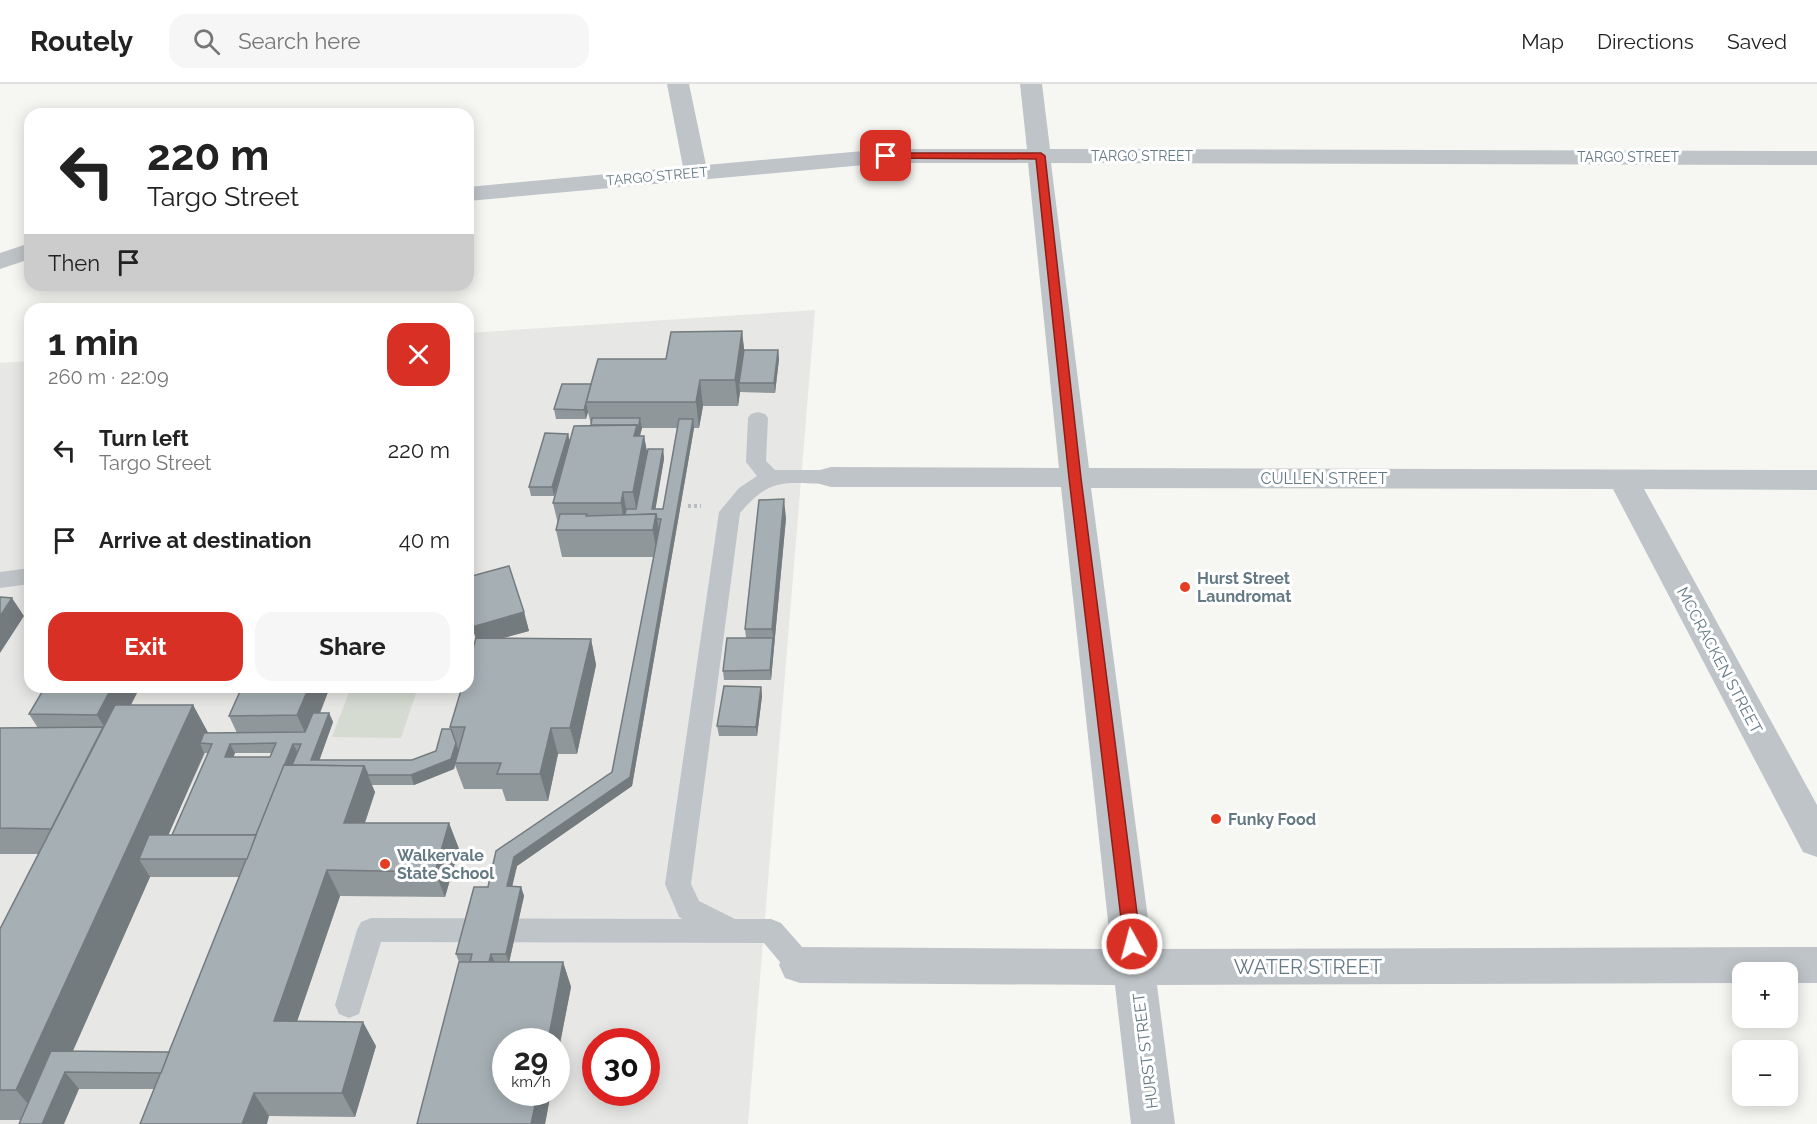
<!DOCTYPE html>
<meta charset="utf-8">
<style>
:root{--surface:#fff;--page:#f6f6f6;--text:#222;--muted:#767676;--line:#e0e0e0;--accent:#d93025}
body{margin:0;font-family:Raleway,sans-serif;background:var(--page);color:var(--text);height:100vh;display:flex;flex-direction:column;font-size:22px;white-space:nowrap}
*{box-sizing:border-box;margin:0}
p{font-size:20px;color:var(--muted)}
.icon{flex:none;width:33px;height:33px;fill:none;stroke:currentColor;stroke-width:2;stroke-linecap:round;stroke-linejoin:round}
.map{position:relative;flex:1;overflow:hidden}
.sheet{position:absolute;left:24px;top:219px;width:450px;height:390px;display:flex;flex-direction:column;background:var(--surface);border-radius:18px;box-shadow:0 3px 15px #0003}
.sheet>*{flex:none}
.top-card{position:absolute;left:24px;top:24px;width:450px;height:183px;border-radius:18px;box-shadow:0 3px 15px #0003;background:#fff;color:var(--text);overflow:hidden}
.buttons{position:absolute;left:1732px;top:878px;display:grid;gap:12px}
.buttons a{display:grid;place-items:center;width:66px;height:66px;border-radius:12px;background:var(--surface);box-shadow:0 3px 15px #0003;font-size:30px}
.speed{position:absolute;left:492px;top:944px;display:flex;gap:12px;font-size:30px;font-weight:700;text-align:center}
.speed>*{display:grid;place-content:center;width:78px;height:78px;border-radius:50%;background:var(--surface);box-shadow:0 3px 15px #0003;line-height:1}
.speed small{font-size:15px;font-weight:400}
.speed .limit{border:9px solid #d22;background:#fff;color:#111}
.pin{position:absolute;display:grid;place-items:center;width:51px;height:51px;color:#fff;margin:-26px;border-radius:12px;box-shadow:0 3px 9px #0006}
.me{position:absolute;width:66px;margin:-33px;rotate:353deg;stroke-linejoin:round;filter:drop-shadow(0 0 4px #0008)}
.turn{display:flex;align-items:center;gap:21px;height:126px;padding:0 24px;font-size:27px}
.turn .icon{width:78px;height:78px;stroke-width:2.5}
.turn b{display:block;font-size:42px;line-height:51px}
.then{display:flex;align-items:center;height:57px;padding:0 24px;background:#0003;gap:12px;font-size:22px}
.round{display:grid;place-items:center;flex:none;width:63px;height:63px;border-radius:18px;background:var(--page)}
.summary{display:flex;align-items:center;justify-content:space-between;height:102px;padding:0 24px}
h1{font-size:36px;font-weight:700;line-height:45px}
.primary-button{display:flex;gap:12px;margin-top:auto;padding:12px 24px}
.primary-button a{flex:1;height:69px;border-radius:18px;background:var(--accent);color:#fff;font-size:24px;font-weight:700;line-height:69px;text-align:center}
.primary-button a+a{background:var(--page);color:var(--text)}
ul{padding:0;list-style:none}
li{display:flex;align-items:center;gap:18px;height:90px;padding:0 24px}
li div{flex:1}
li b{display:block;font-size:22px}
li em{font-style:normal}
header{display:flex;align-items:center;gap:36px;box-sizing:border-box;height:84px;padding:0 30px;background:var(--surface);border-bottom:2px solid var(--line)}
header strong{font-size:28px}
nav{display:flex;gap:33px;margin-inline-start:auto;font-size:21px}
.search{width:420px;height:54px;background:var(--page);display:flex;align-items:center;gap:15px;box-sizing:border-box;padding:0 21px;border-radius:18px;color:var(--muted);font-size:22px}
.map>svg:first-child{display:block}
.built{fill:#e7e7e6;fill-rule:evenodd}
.green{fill:#d6dbd2}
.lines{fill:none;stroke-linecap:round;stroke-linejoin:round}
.path{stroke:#b8bcbe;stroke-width:4;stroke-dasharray:3 3;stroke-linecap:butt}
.service{fill:#bec4c7;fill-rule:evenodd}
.minor{fill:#bec4c7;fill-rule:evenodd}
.wall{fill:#8f979b;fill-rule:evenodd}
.shaded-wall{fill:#747b7e}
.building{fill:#a6b0b4;stroke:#747b7e;stroke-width:1.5;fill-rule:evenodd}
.route{fill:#d93025;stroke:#8d1f18;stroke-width:1.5}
.poi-dot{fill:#e63c22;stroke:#fff;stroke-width:2}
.labels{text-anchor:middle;stroke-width:6;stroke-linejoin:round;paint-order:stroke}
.far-street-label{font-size:14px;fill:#647984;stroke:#fff}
.street-label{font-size:16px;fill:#647984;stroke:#fff}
.poi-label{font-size:16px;font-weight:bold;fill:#647984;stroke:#fff;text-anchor:start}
.near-street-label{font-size:20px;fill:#647984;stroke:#fff}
</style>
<header>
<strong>Routely</strong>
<div class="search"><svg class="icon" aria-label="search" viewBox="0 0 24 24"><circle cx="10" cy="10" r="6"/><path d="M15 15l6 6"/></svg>Search here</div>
<nav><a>Map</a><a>Directions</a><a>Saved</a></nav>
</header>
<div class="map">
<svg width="1817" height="1040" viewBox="0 0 1817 1040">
<rect width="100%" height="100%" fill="#f6f6f2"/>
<path class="built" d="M815 226 748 1040H0V279L30 277V603H468V249ZM506 957H556V1008H506ZM596 957H646V1008H596Z"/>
<polygon class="green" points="351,603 418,603 401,654 332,653"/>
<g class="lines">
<polyline class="path" points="688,422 701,422"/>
<g class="service">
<path d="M758 328 765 330 768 334 766 377 775 386H831L838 388 841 393 838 398 831 400C786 400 772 391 740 429L691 800 699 817 735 835H771L781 839 810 872 814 881 810 890 800 893 790 890 764 859 381 858 359 930 349 934 339 930 335 921 357 846 361 838 371 834 683 835 679 833 665 800 719 428 739 404 757 392 746 378 748 334 751 330Z"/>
<polygon points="30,484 30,500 0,504 0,488"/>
</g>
<g class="minor">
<polygon points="667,0 689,0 706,81 886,65 1027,65 1020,0 1042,0 1050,65 1817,67 1817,81 1051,79 1089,384 1817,386 1817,406 1644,405 1817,721 1817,773 1803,768 1613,405 1091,404 1152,865 1817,863 1817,899 1788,899 1788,888 1743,888 1743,899 1157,901 1175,1040 1131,1040 1115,901 800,899 785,894 779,881 785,868 800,863 1111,865 1061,403 831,403 820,400 816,393 820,386 831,383 1059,384 1028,79 886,79 468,117 468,103 683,83"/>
<polygon points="30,159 30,175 0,185 0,169"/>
</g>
</g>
<g class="wall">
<path d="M742 247 744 266H778L779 275 775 309 740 308 738 322H703L699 344H694L632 702 517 782 512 802 521 803 524 812 509 878H563L571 903 556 980V957H506V1008H551L545 1040H417L459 878 456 870 474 803H488L496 767 612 688 654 473H562L556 446 558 440 553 419 561 389 554 412H531L529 403 545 349 568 350 570 357 574 342 591 341 588 328 586 335H556L554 325 562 300H591L598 275H666L671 248ZM642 344H677L663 425H655L664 375 663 365H648L647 369 644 352H640Z"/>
<polygon points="786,434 771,596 724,596 723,587 746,554 745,545"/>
<path d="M524 528 529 547 502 554 591 555 596 581 577 670H558L548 717H506L502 705H464L455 681 454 685 414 701H371L375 708 365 739H449L459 765 445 813 340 812 297 937 376 962 355 1033 269 1032 154 1005H79L20 1036H0V845L38 770H0V644H38L29 630 140 603 131 621H193L208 649H237L229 632 329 629 333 638 319 676H412L436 667 451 645 450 643 468 582ZM205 669H208L172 751H168ZM235 669H272L270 673H233ZM150 793H239L169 968 73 967Z"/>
<polygon points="761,603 762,612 757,652 719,652 717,642"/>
</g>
<g class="shaded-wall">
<polygon points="742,247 745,273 739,299 740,308 738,322 735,296"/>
<polygon points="778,266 779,275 775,309 774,299"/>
<polygon points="700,296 703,322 699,344 696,318"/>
<polygon points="586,319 588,328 586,335 584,326"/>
<polygon points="640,334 642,344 639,355 634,352 637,341"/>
<polygon points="693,335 694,344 632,702 517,782 510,812 507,802 514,773 630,693"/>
<polygon points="568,350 570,359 554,412 552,403"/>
<polygon points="644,352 649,378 638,434 633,408"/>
<polygon points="663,365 664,375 654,434 652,425"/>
<polygon points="623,408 628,435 625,446 621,419"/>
<polygon points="784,415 786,434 771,596 770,586 773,554 772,545"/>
<polygon points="656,430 661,456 657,473 653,446"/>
<polygon points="12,514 24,532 0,569 0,532"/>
<polygon points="524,528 529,547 478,561 472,543"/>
<polygon points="591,555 596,581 577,670 570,644"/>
<polygon points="112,603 140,603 115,651 108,649 97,631"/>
<polygon points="309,603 330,603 309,658 297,631"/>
<polygon points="761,603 762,612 757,652 756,643"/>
<polygon points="193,621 211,654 200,659 204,669 158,775 139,775 150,793 42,1036 16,1006"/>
<polygon points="329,629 333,638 316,686 311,676"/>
<polygon points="551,644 558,670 548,717 540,690"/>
<polygon points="456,659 459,668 455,679 455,681 454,685 414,701 411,691"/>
<polygon points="230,660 235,669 230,683 225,673"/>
<polygon points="293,660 298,669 254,760"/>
<polygon points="364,682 375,708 356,765 344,739"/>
<polygon points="449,739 459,765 445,813 435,788"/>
<polygon points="327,786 340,812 289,961 274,937"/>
<polygon points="521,803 524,812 509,879 506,870"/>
<polygon points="491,870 495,879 485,894"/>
<polygon points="563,878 571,903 556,980 556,957 548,957"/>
<polygon points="363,938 376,962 355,1033 342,1009"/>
<polygon points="65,988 79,1005 64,1040 42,1040"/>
<polygon points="538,1008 551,1008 545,1040 531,1040"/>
<polygon points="254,1009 269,1032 267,1040 242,1040"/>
</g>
<g class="building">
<polygon points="742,247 735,296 700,296 696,318 586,318 598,275 666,275 671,248"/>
<polygon points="744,266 778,266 774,299 739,299"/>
<polygon points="562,300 591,300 584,326 554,325"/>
<polygon points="592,334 640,334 638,346 637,341 591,341"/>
<polygon points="679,335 693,335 630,693 514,773 507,802 521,803 506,870 491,870 489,878 470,878 472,870 456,870 474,803 488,803 496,767 612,688 661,435 657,435 656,430 625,431 626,425 636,425 648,365 663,365 652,425 663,425"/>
<polygon points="637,341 634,352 644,352 633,408 623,408 621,419 553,419 574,342"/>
<polygon points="545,349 568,350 552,403 529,403"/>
<polygon points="784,415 772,545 745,545 759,416"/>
<polygon points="560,430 587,430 586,432 656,430 653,446 556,446"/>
<polygon points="509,482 524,528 472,543 468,528 468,493"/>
<polygon points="0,513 12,514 0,532"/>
<polygon points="476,554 591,555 570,644 551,644 540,690 497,690 501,679 455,679 465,643 450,643 462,603 468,603 468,582"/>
<polygon points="727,554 773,554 770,586 723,587"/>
<polygon points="724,602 761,603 756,643 717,642"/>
<polygon points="45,603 112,603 97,631 29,630"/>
<polygon points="242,603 309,603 297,631 229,632"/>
<polygon points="115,621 193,621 16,1006 0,1006 0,845"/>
<path d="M313 629H329L311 676H412L436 667 442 645H451L456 659 451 675 411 691H368L364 682 292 681 301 660H293L256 751H172L212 660 200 659 204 649 305 648ZM276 659 270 673H225L230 660Z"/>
<polygon points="103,643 51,745 0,744 0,644"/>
<polygon points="284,681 364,682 344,739 449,739 435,788 327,786 274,937 363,938 342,1009 254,1009 242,1040 140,1040"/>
<polygon points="149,751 256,751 247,775 139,775"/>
<polygon points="459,878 563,878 548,957 506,957 506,1008 538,1008 531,1040 417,1040"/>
<polygon points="51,967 169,968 161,989 65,988 42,1040 19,1040"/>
</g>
<polygon class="route" points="886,69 1041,69 1045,72 1081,394 1141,860 1138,865 1132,867 1126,865 1124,860 1069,394 1036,75 882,74 881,72"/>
<g class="poi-dot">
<circle cx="1185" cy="503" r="6"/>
<circle cx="1216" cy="735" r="6"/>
<circle cx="385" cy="780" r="6"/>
</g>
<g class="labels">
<g class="far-street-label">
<text x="1142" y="77">TARGO STREET</text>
<text x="1628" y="78">TARGO STREET</text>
<text transform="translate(657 92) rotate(-5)" y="5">TARGO STREET</text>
</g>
<g class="street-label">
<text x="1324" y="400">CULLEN STREET</text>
<text transform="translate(1720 576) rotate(62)" y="6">MCCRACKEN STREET</text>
<text transform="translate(1145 967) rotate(-97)" y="6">HURST STREET</text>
</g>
<g class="poi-label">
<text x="1197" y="500">Hurst Street<tspan x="1197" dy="18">Laundromat</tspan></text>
<text x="1228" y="741">Funky Food</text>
<text x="397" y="777">Walkervale<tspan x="397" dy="18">State School</tspan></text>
</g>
<g class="near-street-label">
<text x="1308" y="890">WATER STREET</text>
</g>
</g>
</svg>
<div class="buttons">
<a>+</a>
<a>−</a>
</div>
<div class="speed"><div>29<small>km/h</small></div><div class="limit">30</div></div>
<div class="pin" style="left:886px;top:72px;background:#d93025"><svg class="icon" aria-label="arrive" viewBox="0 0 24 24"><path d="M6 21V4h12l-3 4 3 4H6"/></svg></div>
<svg class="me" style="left:1132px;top:860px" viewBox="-20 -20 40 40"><circle r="17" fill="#d93025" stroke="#fff" stroke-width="3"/><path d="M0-11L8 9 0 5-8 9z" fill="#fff"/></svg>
<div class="top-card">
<div class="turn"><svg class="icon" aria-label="left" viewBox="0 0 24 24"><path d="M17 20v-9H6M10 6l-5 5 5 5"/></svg><div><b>220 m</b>Targo Street</div></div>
<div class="then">Then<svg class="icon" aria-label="arrive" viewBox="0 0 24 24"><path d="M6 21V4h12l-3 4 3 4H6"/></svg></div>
</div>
<section class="sheet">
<div class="summary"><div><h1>1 min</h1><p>260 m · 22:09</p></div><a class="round" style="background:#d93025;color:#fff"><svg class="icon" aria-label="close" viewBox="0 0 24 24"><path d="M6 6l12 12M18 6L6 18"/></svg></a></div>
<ul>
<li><svg class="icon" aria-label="left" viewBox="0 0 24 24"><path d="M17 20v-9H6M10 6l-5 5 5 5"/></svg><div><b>Turn left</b><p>Targo Street</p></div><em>220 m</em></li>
<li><svg class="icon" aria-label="arrive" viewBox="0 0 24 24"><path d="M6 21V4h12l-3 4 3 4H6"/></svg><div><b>Arrive at destination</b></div><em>40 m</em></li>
</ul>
<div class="primary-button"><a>Exit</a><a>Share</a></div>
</section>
</div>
